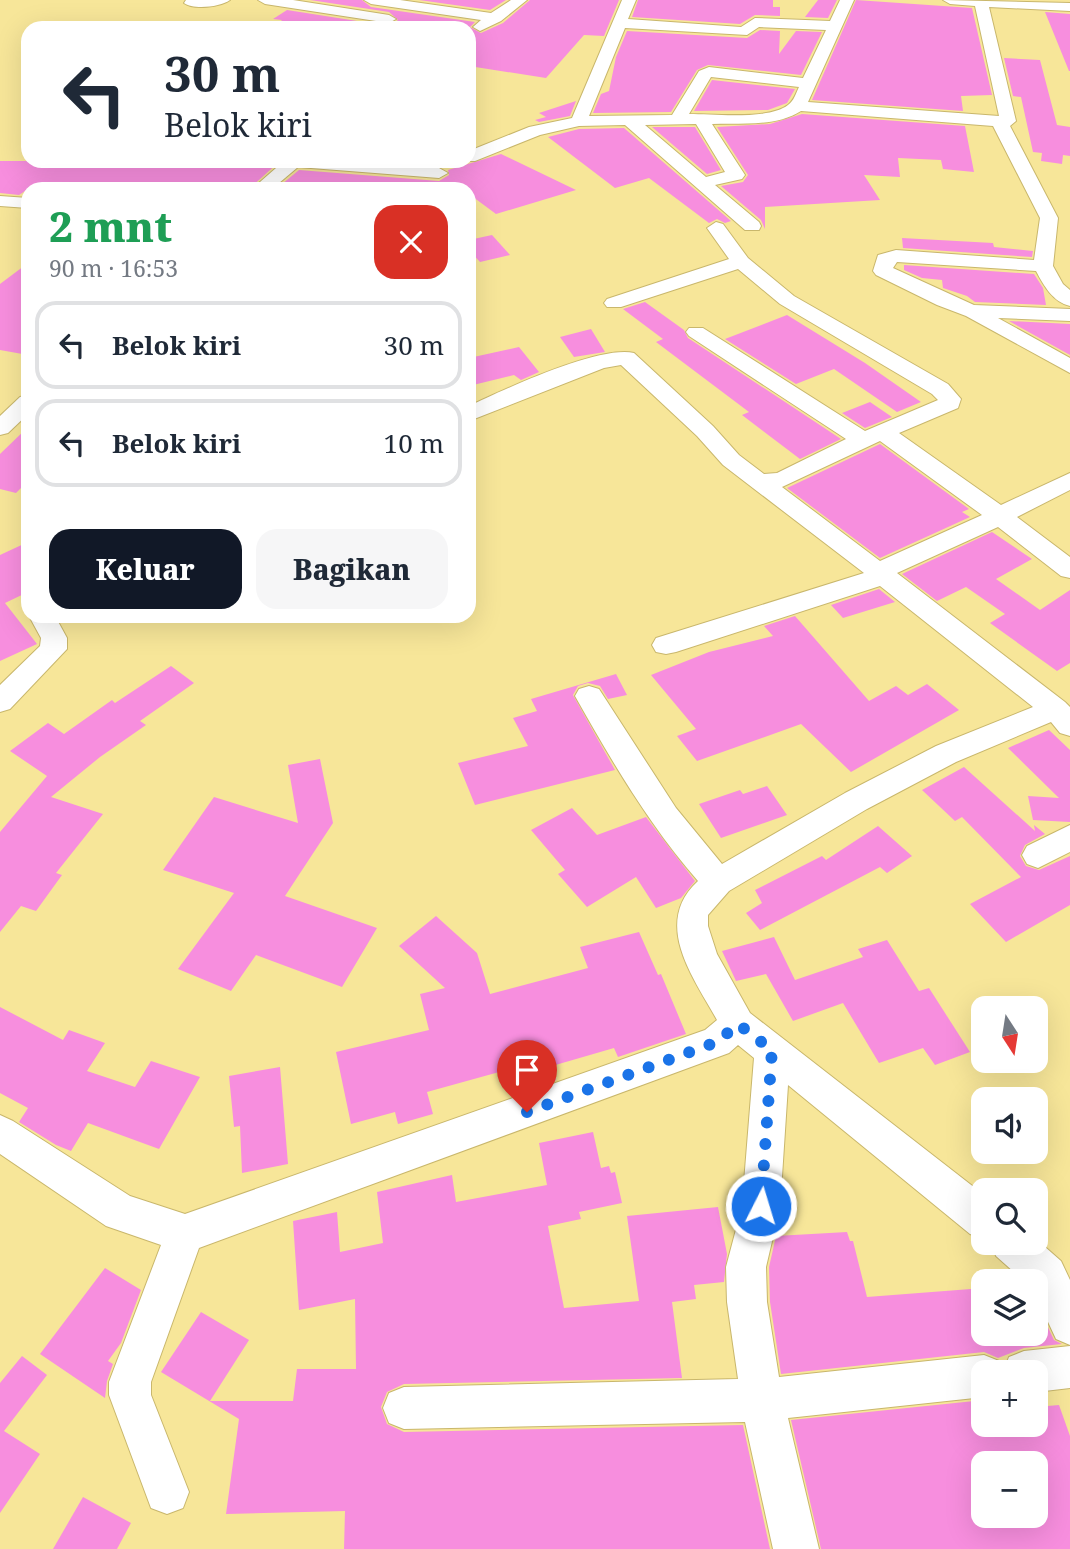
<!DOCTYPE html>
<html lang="id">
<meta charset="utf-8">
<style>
:root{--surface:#fff;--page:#f6f6f7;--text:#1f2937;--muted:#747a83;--line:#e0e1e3;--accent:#111827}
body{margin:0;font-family:"Noto Serif",serif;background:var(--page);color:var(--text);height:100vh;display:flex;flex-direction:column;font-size:26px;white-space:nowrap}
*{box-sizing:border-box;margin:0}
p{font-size:23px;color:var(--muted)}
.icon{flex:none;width:38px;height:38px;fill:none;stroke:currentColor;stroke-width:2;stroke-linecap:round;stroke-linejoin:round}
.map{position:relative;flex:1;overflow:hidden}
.panel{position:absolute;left:21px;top:182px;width:455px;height:441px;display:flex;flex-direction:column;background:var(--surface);border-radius:21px;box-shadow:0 7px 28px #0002}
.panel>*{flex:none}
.hud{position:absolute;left:21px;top:21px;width:455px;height:147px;border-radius:21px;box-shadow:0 7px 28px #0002;background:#fff;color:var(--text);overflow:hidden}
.needle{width:46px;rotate:168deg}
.controls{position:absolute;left:971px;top:996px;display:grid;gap:14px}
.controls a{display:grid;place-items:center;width:77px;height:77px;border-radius:14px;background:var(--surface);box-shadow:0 7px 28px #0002;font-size:35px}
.pin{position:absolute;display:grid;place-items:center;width:60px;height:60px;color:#fff;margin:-72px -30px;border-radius:50% 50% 50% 0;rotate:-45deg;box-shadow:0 0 7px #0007}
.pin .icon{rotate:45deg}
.me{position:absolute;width:77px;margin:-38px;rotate:5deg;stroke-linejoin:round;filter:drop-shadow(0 0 5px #0008)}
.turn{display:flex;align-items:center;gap:24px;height:147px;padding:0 28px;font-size:32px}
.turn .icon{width:91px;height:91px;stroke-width:2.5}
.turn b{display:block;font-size:49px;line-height:60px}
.round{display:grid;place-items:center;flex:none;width:74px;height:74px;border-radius:21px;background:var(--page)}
.head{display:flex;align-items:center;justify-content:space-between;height:119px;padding:0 28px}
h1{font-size:42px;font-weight:800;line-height:52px;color:#1e9e55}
.primary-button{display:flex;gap:14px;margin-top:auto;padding:14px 28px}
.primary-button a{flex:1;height:80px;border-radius:21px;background:var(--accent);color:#fff;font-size:28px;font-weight:800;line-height:80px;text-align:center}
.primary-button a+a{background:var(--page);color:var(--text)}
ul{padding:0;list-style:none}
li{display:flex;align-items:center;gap:21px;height:88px;margin:0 14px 10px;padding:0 14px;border:4px solid var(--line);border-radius:21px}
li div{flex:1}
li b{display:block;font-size:26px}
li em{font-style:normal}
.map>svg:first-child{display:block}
.building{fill:#f78ede;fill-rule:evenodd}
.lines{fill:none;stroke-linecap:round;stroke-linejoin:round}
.minor-casing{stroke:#c9b76c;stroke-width:2}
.minor{fill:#fff;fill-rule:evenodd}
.route{stroke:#1a73e8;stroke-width:12;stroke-dasharray:0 21.6}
</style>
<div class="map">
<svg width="1070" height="1549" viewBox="0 0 1070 1549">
<rect width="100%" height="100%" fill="#f7e699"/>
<g class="building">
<polygon points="310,0 362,0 371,7 475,22 470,27 481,33 503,23 530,0 619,0 604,36 584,35 546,78 469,66 469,28 274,28 282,20 273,19 287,10 389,26 398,20 389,12"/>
<polygon points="419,0 506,0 490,10"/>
<polygon points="638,0 773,0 773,7 780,7 780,16 755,15 740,24 632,17"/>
<polygon points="818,0 837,0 828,18 805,17"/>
<polygon points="856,0 972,8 992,95 961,96 963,111 812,100"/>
<polygon points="1045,12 1070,14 1070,71 1069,71"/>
<polygon points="760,30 780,31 779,54 796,31 822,32 801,75 708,65 697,70 671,112 593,113 601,94 609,91 616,57 627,31 747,38"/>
<polygon points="1004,58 1040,60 1057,125 1070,127 1070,156 1063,155 1062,164 1041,161 1042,153 1033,152 1021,97 1013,96"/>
<polygon points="712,80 795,89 787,103 768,110 694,111"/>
<polygon points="576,101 570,116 539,122 535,120 546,117 539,113"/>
<polygon points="802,114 965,126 974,172 943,169 941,160 898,158 900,177 864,175 880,200 765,207 765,229 761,220 721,186 743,182 748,175 717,127 770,124"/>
<polygon points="652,127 695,127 721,170 707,174"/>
<polygon points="624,128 731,221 725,223 717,219 709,223 649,178 615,188 548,137 579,129"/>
<polygon points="501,154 576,190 496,214 469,194 469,189 276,189 299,170 439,181 449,175 448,170"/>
<polygon points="0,161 280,161 249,189 28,189 19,195 0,193"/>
<polygon points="492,235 510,255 480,262 469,250 469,240"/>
<polygon points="902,238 993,243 994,247 1033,251 1032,257 903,248"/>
<polygon points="28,263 28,355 0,350 0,284"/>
<polygon points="904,265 1034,274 1043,288 1046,305 975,302 967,296 943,288 942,280 922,278 904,270"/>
<polygon points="645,302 684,330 688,338 841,439 800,459 742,415 749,412 656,342 663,339 623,309"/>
<polygon points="787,315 865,363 921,402 897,412 834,369 796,384 725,339"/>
<polygon points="1009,321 1070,324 1070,355"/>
<polygon points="591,329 605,352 574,357 560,337"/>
<polygon points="519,347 539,372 521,380 514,375 469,386 469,358"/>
<polygon points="870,402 892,417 865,428 842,413"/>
<polygon points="28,427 28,481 16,493 0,489 0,454"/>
<polygon points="880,444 969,509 962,512 970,517 880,558 787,488"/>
<polygon points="992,532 1032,559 996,579 1040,610 1070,590 1070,663 1057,671 990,623 1005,614 966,587 937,601 902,574"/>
<polygon points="28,542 28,592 5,603 37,644 0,661 0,555"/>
<polygon points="879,589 895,602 843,618 831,605"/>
<polygon points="795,616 869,701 896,686 908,695 927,684 959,710 851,772 801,724 697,761 677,736 696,729 651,675 709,652 773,636 764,626"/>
<polygon points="171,666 194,683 140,721 146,725 100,757 51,797 103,814 56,873 62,875 36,911 21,906 0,932 0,832 47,776 10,751 48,723 64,734 112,700 115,703"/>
<polygon points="616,674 627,695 608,699 600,686 588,683 578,686 573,695 615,770 475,805 458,763 528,746 513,718 537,711 531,699"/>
<polygon points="1049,730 1070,750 1070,822 1033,820 1028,796 1059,798 1008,748"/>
<polygon points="320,759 333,823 285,896 377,928 342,987 256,955 231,991 178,969 234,893 163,870 214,797 298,823 288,765"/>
<polygon points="964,767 1035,831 1034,825 1045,834 1025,845 1020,856 1026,866 1039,870 1070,856 1070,905 1006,942 970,904 1021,877 962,817 955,821 922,790"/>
<polygon points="767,786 787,815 721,838 699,804 740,790 743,794"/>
<polygon points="572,808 597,835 646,817 695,881 681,898 656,908 636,877 587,907 558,874 565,870 531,830"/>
<polygon points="878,826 912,856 887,873 880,867 760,930 746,913 762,903 755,890 822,856 826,860"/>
<polygon points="436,916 477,953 490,994 588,968 580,947 639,932 658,975 661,974 686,1034 618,1057 614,1048 552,1066 556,1080 532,1088 524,1065 427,1092 433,1114 398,1124 395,1112 351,1124 336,1052 429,1030 420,994 445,988 399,946"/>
<polygon points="774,937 795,980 863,957 858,949 887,940 919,991 929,988 970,1052 935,1065 923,1048 879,1063 843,1003 793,1021 766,974 736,981 722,951"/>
<polygon points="0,1007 63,1040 69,1030 105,1043 87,1071 135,1087 151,1061 200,1077 159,1149 88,1123 71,1151 56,1145 19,1122 28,1108 0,1093"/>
<polygon points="280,1067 288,1164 242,1173 240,1126 234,1127 229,1076"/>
<polygon points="593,1132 601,1168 609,1166 611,1173 615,1172 622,1203 579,1212 581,1219 548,1226 564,1308 639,1301 627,1216 718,1207 727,1254 724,1282 694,1285 696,1299 672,1302 682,1378 404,1384 387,1392 381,1407 387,1424 404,1432 743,1425 770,1549 344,1549 345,1511 226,1514 239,1419 161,1372 201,1312 249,1340 210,1401 293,1401 297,1369 356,1369 355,1299 299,1310 293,1221 337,1212 340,1252 383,1243 377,1192 452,1175 456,1202 547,1185 539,1143"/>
<polygon points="847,1232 850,1241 853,1241 867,1297 984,1288 984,1334 1036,1334 1036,1302 1054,1340 1062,1344 1024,1348 998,1358 984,1352 781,1374 770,1302 769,1267 776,1236"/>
<polygon points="105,1268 141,1290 121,1343 108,1361 113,1364 107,1381 105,1398 40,1354"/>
<polygon points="22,1356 47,1375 4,1431 40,1454 0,1513 0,1383"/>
<path d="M984 1400V1424H1036V1407L1059 1405 1070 1436V1549H821L791 1420ZM984 1463H1036V1516H984Z"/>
<polygon points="83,1497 131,1523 117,1549 53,1549"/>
</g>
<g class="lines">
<g class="minor-casing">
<g id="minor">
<path d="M186 0H230C221 7 193 10 184 3Z"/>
<polygon points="258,0 293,0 389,15 396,19 389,23 265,4"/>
<polygon points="364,0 400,0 491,13 511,0 527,0 501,21 480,31 473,27 481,20 371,4"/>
<path d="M622 0H636L628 19 741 27 755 18 830 21 840 0H854L808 102 999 116 975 6 950 4 943 0 1070 3V11L989 7 1016 121 1010 126 1058 218 1053 266 1063 284 1070 290V306C1053 302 1044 286 1036 271L897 262 893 268 974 305 1070 309V321L998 318 1070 358V373L966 316 937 305 876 275 873 271 878 255 896 250 1034 260 1040 218 993 126 801 111C776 127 741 123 712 124L745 175 742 179 715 185 759 222 761 226 759 230H745L625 125 579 126 540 135 475 161H464H469V151L529 127 572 118ZM759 27 826 30 803 78 709 67 699 71 672 115 589 116 625 28 747 35ZM711 77 799 87C796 93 794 101 788 105 769 120 714 114 689 114ZM696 124 725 172 706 177 645 125Z"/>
<polygon points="284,161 350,161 439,168 448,173 439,178 298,167 272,189 252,189"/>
<polygon points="0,196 28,198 28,208 0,206"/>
<path d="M716 222 723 224 748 258 794 296 948 384 961 399 958 408 899 433 1001 505 1070 473V490L1017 517 1070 557V578L1061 576 998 527 897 573 1065 702 1070 707V736L1060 733 1051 722 956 762 867 809 729 891 708 915V926L717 954 750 1013 984 1195V1239L970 1234 788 1085 780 1207 766 1267 767 1302 779 1377 984 1355 999 1361 1003 1372 1009 1357 1024 1351 1070 1346V1388L1036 1392V1372H984V1397L788 1418 819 1549H773L745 1422 404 1429 389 1423 383 1408 389 1393 404 1387 738 1379 727 1302 726 1267 742 1207 754 1058 738 1045 729 1053 199 1248 151 1382V1395L189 1492 183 1508 167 1514 151 1508 109 1395V1382L161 1245 106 1226 0 1154V1115L13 1121 130 1196 185 1214 705 1030 717 1020C693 977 652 923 698 881 649 825 611 760 575 696L579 689 589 686 599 689 676 808 722 864 845 793 936 746 1033 707 880 586 676 652 666 654 656 652 652 645 656 638 864 573 723 465 697 436 621 365 604 368 469 421V406C503 390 599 345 634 353L713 426 739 455 764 474 777 473 846 439 689 336 686 332 689 328H703L865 431 938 400 932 394 780 304 738 269 621 307H607L604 303 607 299 729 259 707 228ZM880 441 982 515 880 561 782 487Z"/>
<polygon points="28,395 28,414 8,433 0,435 0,416 20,397"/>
<polygon points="29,616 55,616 67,638 67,649 10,709 0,712 0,685 40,646 41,638"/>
<polygon points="1070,825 1070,852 1038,868 1027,864 1022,855 1027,846"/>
<polygon points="1036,1239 1061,1261 1070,1280 1070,1345 1056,1339 1036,1296 1036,1281 1024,1281 996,1256 991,1242 1036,1242"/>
</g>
</g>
<use href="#minor" class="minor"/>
</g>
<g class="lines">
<polyline class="route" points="527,1112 717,1042 738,1024 772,1050 761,1206"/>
</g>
</svg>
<div class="controls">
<a><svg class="needle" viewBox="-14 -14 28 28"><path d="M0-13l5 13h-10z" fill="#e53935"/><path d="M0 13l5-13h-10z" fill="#747a83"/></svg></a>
<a><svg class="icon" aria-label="sound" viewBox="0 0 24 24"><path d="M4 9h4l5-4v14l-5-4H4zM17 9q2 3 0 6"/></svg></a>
<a><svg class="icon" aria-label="search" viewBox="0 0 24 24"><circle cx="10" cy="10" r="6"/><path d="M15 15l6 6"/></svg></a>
<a><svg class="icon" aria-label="layers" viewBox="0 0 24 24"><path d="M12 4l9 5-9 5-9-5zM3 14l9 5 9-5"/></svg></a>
<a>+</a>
<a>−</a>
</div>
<div class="pin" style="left:527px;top:1112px;background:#d93025"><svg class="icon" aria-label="arrive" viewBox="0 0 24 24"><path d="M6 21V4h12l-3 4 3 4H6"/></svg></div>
<svg class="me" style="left:761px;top:1206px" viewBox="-20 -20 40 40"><circle r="17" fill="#1a73e8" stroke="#fff" stroke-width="3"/><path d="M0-11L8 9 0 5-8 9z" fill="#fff"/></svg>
<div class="hud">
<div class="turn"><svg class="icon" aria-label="left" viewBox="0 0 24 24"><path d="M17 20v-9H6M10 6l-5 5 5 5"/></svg><div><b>30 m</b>Belok kiri</div></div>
</div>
<section class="panel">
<div class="head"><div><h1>2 mnt</h1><p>90 m · 16:53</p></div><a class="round" style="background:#d93025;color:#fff"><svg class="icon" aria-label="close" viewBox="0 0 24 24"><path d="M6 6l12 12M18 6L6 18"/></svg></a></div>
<ul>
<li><svg class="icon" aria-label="left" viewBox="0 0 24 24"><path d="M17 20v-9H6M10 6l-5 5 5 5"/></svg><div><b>Belok kiri</b></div><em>30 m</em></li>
<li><svg class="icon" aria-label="left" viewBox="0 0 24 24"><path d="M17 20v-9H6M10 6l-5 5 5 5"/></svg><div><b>Belok kiri</b></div><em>10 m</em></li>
</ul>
<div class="primary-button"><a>Keluar</a><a>Bagikan</a></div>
</section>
</div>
